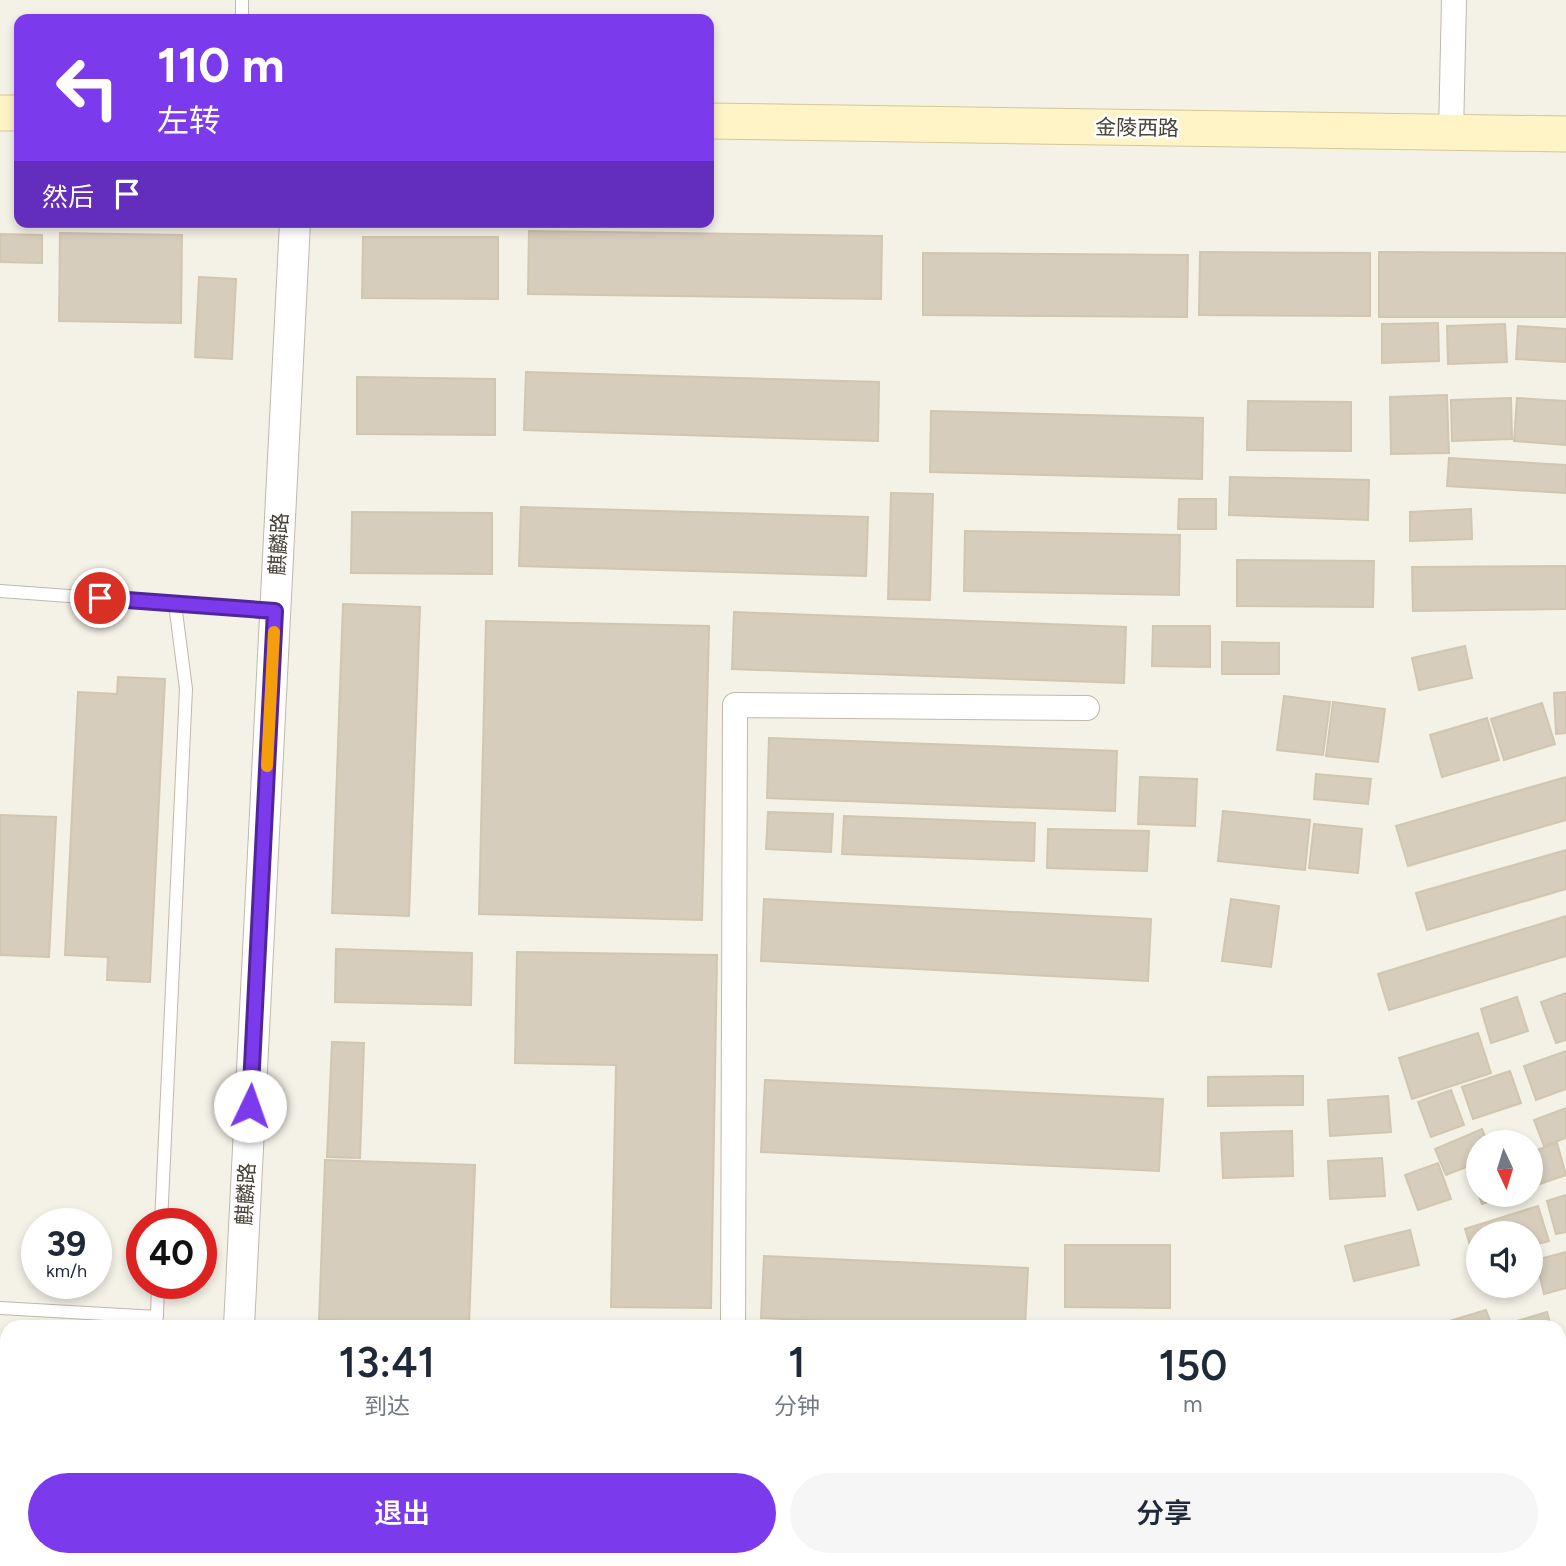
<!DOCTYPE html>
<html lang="zh">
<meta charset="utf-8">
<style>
:root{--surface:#fff;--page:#f6f6f7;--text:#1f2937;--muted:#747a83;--accent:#7c3aed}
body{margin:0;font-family:Figtree,"Noto Sans SC",sans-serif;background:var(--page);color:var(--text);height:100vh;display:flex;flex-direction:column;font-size:26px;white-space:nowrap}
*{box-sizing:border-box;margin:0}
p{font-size:23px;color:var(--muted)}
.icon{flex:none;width:38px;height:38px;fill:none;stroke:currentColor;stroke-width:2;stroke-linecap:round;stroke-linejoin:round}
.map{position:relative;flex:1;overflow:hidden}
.sheet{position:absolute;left:0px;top:1320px;width:1566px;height:247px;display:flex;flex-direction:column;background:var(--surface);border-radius:21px 21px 0 0;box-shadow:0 4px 10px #0003}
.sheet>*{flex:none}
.banner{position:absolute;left:14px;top:14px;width:700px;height:214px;border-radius:14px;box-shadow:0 4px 10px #0003;background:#7c3aed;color:#fff;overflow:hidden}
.needle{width:46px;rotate:176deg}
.tools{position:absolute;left:1466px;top:1130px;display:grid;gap:14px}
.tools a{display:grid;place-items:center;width:77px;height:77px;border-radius:50%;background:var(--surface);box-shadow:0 4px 10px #0003;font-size:35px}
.speed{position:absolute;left:21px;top:1208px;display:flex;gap:14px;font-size:35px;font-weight:700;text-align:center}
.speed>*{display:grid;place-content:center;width:91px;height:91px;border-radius:50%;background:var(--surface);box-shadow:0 4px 10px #0003;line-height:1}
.speed small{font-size:18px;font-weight:400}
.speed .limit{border:10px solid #d22;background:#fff;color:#111}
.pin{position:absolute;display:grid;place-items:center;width:60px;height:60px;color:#fff;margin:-30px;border:4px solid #fff;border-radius:50%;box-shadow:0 2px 7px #0007}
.me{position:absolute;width:77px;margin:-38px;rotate:3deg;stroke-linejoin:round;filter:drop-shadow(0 0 5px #0008)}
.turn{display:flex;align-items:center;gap:24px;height:147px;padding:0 28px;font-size:32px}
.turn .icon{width:91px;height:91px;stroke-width:2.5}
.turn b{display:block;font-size:49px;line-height:60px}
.then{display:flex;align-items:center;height:66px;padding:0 28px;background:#0003;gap:14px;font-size:26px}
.eta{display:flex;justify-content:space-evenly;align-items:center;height:119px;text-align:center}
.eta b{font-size:42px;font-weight:600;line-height:49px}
.action{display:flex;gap:14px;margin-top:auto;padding:14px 28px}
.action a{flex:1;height:80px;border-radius:42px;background:var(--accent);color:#fff;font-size:28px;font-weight:600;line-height:80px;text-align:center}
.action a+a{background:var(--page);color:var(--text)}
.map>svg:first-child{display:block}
.building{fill:#d6cdbc;stroke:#d1c6af;stroke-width:2}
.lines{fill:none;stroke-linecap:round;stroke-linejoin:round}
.service-casing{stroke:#c0b9a9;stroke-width:14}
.minor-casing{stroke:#c0b9a9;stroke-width:26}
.tertiary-casing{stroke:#c0b9a9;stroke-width:32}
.secondary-casing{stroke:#d5c796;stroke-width:37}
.service{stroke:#fff;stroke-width:12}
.minor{stroke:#fff;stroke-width:24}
.tertiary{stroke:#fff;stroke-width:30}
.secondary{stroke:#fff4c6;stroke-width:35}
.route-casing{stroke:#51269a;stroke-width:18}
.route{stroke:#7c3aed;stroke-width:12}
.slow{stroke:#f59e0b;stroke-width:12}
.labels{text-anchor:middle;stroke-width:5;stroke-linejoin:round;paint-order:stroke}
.street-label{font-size:21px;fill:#474136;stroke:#fff}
</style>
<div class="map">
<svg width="1566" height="1566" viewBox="0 0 1566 1566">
<rect width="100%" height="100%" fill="#f4f1e7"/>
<g class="building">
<polygon points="529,231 882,236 881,299 528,294"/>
<polygon points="60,233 182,235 181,323 59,321"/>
<polygon points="0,234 42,235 42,263 0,262"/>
<polygon points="363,237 498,237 498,299 362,298"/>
<polygon points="1200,252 1370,253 1370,316 1199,315"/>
<polygon points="1379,252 1566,253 1566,317 1379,317"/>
<polygon points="923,253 1188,255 1187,317 923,315"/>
<polygon points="199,277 236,279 232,359 195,357"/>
<polygon points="1438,323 1439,361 1382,363 1382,324"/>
<polygon points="1505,324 1507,362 1448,364 1447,326"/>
<polygon points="1518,326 1566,329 1566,362 1516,359"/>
<polygon points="526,372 879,382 878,441 524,430"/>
<polygon points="357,377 495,379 495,435 357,434"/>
<polygon points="1447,395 1449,453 1391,454 1390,397"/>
<polygon points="1511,398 1512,439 1452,441 1451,400"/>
<polygon points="1517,398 1566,401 1566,445 1514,441"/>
<polygon points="1248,401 1351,402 1351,451 1247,450"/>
<polygon points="931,411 1203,418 1202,479 930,472"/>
<polygon points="1449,458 1566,465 1566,493 1447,486"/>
<polygon points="1230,477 1369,480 1368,520 1229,515"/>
<polygon points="891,493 933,494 930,600 888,599"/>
<polygon points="1179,499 1216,499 1216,529 1178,529"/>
<polygon points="521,507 868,517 866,576 519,566"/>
<polygon points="1471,509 1472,539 1410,541 1410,512"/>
<polygon points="352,512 492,513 492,574 351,573"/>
<polygon points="965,531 1180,535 1179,595 964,591"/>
<polygon points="1237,560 1374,561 1373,607 1237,606"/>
<polygon points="1566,566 1566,609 1413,611 1412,567"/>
<polygon points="343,604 420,607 409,916 332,913"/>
<polygon points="734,612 1126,627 1124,683 732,669"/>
<polygon points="486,621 709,626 702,920 479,914"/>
<polygon points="1153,626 1210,626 1210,667 1152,666"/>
<polygon points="1222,642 1279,643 1279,674 1222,674"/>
<polygon points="1465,646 1472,678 1419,690 1412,658"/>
<polygon points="118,677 165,679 150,982 107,980 108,957 65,955 78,692 117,694"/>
<polygon points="1566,692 1566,733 1556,734 1554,693"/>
<polygon points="1284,696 1330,702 1323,755 1277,750"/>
<polygon points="1333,702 1385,709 1378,762 1326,756"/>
<polygon points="1542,703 1555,744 1504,760 1491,719"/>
<polygon points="1487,718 1499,760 1442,777 1430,735"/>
<polygon points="769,738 1117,751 1115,811 767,798"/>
<polygon points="1316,774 1371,779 1368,804 1314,799"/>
<polygon points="1140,777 1197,779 1195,826 1138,824"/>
<polygon points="1566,777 1566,820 1408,866 1396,826"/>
<polygon points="1223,811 1310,820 1305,870 1218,861"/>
<polygon points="768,812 833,814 831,852 766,849"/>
<polygon points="0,815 56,817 49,957 0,955"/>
<polygon points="844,816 1035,823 1034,861 842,854"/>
<polygon points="1314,824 1362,829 1358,873 1309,868"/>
<polygon points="1048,829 1149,831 1147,871 1047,868"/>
<polygon points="1566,850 1566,889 1427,930 1416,893"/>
<polygon points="764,899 1151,919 1148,981 761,961"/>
<polygon points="1231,899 1279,906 1271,967 1222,961"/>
<polygon points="1566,916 1566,956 1389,1010 1378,974"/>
<polygon points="336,949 472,953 471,1005 335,1002"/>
<polygon points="517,952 717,955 711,1308 611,1307 616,1065 515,1063"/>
<polygon points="1566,993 1566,1040 1556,1043 1541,1002"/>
<polygon points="1517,997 1528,1031 1491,1043 1481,1009"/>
<polygon points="1478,1033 1491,1073 1412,1099 1399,1058"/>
<polygon points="332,1042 364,1043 360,1158 327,1157"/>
<polygon points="1566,1051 1566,1089 1536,1100 1524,1066"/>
<polygon points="1510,1071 1521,1103 1473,1119 1462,1087"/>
<polygon points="1303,1076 1303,1105 1208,1106 1208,1077"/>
<polygon points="765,1080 1163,1099 1159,1171 761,1152"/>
<polygon points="1451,1090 1464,1125 1431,1137 1418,1102"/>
<polygon points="1388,1096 1391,1132 1330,1136 1328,1100"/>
<polygon points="1566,1108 1566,1138 1544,1146 1534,1120"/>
<polygon points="1482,1129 1488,1143 1479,1143 1479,1162 1446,1175 1435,1149"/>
<polygon points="1292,1131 1293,1176 1223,1178 1221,1133"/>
<polygon points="1557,1143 1566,1175 1531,1187 1531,1152"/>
<polygon points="1382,1158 1385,1196 1330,1199 1328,1161"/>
<polygon points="325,1160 475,1165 469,1325 319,1320"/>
<polygon points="1438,1163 1451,1199 1418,1210 1405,1175"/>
<polygon points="1479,1171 1479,1195 1508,1195 1482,1204 1471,1174"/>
<polygon points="1566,1195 1566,1232 1556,1234 1547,1201"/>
<polygon points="1538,1206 1549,1241 1531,1246 1531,1234 1479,1234 1479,1263 1476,1264 1465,1229"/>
<polygon points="1410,1230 1419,1265 1354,1281 1345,1246"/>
<polygon points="1065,1245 1170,1245 1170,1308 1065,1307"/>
<polygon points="1566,1252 1566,1288 1544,1294 1536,1260"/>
<polygon points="764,1256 1028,1268 1025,1326 932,1326 761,1318"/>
<polygon points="1486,1310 1492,1326 1433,1326"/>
<polygon points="1547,1312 1551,1326 1500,1326"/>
<polygon points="1559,1401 1561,1409 1566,1407 1566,1444 1559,1446"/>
<polygon points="1559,1461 1566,1461 1566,1492 1559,1493"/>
<polygon points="1566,1524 1566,1566 1507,1566 1507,1559 1559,1559 1559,1525"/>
<rect x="305" y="1559" width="118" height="7"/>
<polygon points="433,1559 656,1559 655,1566 433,1566"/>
<rect x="667" y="1559" width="44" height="7"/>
<polygon points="1003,1559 1042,1559 1042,1566 1002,1566"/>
<rect x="1075" y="1559" width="39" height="7"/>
<rect x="1123" y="1559" width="61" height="7"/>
<rect x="1193" y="1559" width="35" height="7"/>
<rect x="1235" y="1559" width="94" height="7"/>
<polygon points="1368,1559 1502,1559 1503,1566 1368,1566"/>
</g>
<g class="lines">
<g class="service-casing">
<g id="service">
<polyline points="242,19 242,0"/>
<polyline points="0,591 275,611"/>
<polyline points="161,1223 186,689 175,604"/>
<polyline points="0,1308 157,1317 158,1283"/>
</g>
</g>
<g class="minor-casing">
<g id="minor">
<polyline points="1451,133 1454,0"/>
<polyline points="733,1326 735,705 1087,708"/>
<polyline points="732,1566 732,1559"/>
</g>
</g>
<g class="tertiary-casing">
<g id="tertiary">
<polyline points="239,1326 295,222"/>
<polyline points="227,1566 228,1559"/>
</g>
</g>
<g class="secondary-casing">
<g id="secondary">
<polyline points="0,113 19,113"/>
<polyline points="709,121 1566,134"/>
</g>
</g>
<use href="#service" class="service"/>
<use href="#minor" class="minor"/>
<use href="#tertiary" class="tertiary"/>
<use href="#secondary" class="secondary"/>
</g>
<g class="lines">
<g class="route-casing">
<polyline id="route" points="100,598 275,611 250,1106"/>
</g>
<use href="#route" class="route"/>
<polyline class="slow" points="267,766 274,632"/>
</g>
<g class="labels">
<g class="street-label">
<text transform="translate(1137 128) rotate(1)" y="7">金陵西路</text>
<text transform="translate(279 544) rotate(-87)" y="7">麒麟路</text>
<text transform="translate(246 1194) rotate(-87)" y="7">麒麟路</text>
</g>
</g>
</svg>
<div class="tools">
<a><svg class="needle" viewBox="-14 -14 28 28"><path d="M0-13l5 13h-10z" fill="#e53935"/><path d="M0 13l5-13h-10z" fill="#747a83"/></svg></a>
<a><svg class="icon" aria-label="sound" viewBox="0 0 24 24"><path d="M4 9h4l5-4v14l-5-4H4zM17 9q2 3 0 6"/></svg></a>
</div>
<div class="speed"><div>39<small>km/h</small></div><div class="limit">40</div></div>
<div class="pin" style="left:100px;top:598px;background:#d93025"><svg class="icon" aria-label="arrive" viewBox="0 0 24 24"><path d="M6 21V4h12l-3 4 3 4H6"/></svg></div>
<svg class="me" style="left:250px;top:1106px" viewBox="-20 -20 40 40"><circle r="19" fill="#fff"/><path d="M0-13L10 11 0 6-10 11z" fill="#7c3aed"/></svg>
<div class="banner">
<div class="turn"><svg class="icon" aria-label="left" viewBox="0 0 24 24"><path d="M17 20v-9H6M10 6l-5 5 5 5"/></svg><div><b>110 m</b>左转</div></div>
<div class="then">然后<svg class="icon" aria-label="arrive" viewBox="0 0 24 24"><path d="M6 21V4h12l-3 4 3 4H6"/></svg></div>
</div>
<section class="sheet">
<div class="eta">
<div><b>13:41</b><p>到达</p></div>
<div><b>1</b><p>分钟</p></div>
<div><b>150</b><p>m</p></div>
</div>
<div class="action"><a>退出</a><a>分享</a></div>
</section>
</div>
